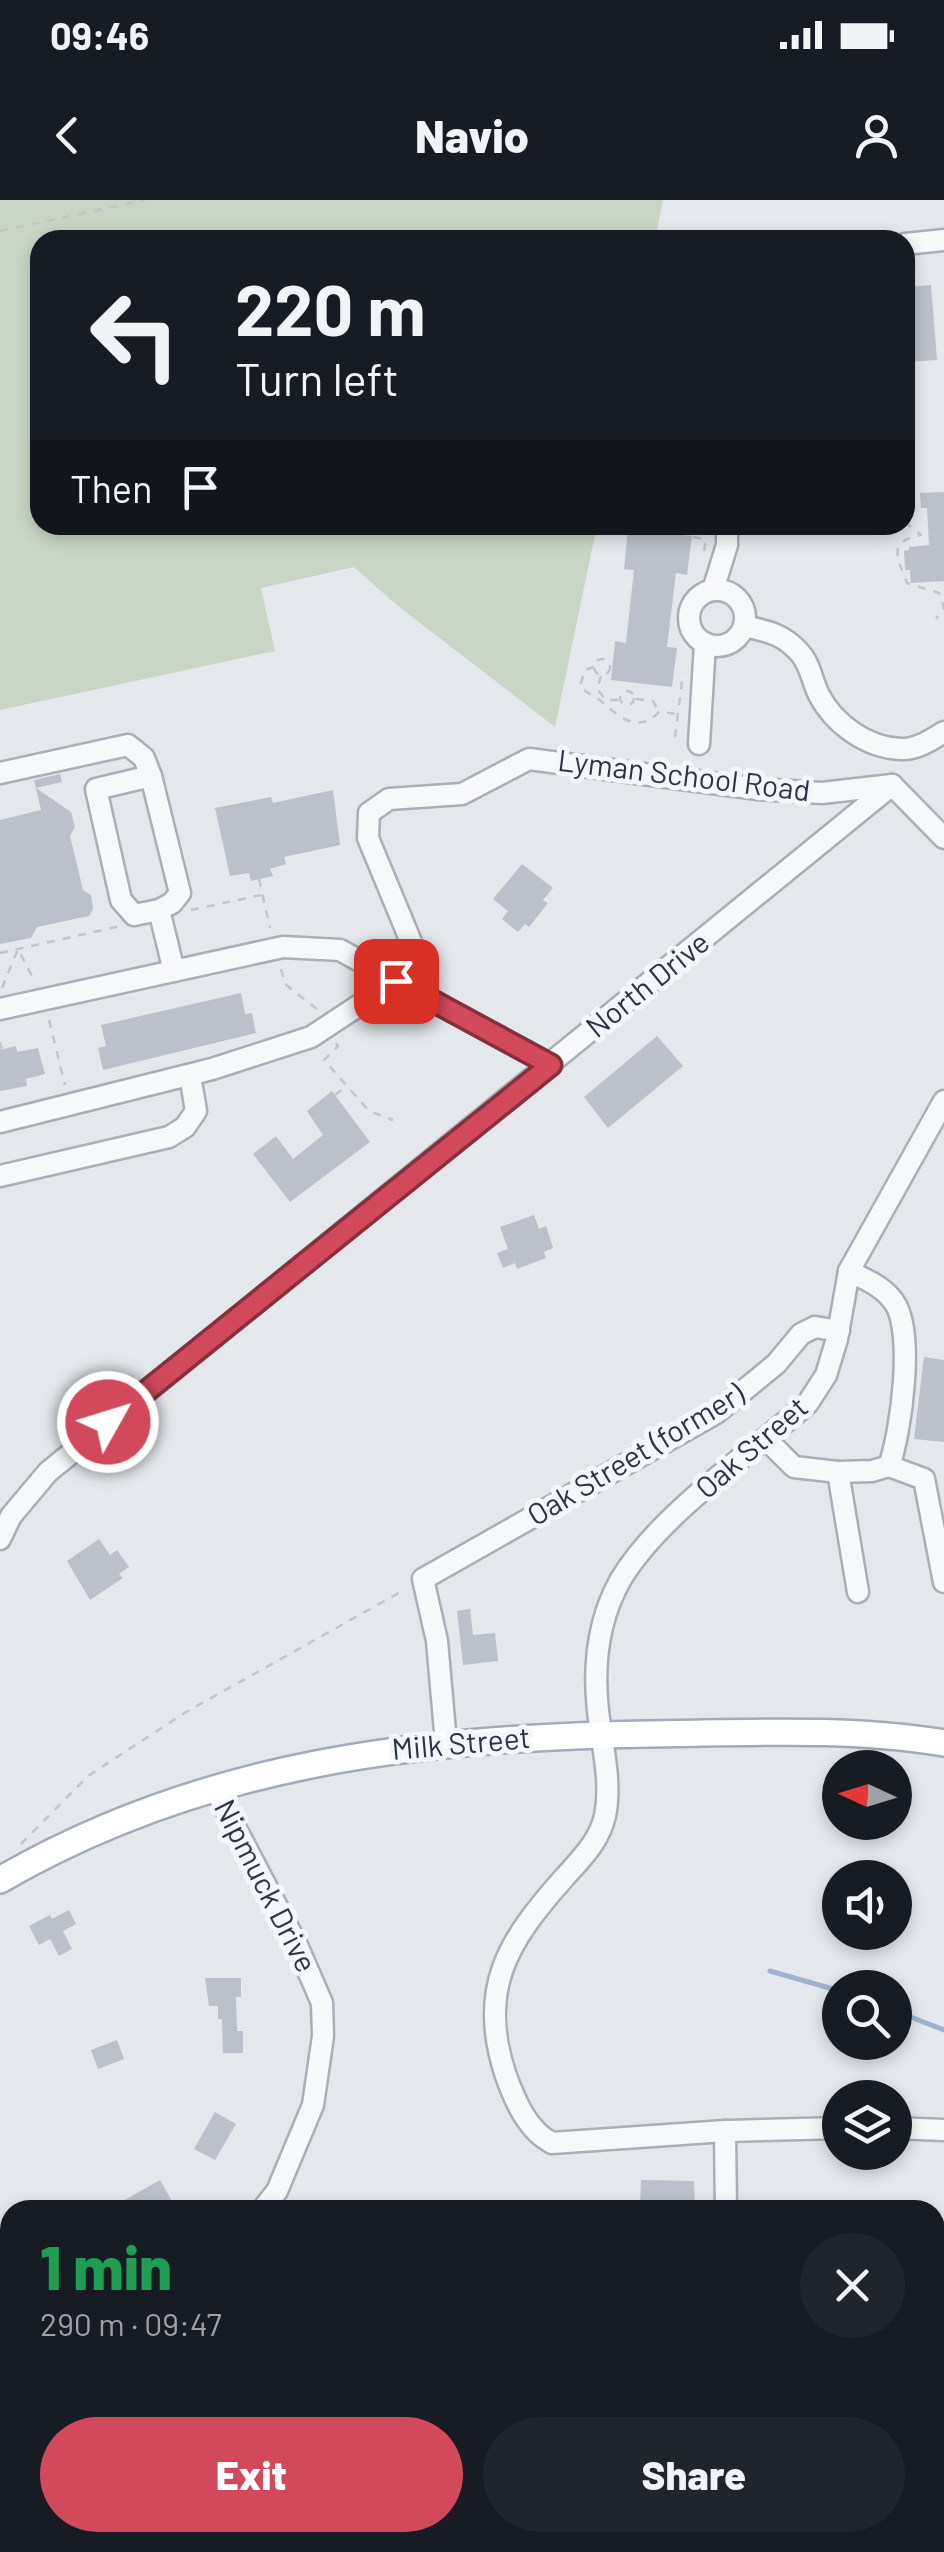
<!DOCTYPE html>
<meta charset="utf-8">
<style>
:root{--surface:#171b24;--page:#20242c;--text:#f1f3f6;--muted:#9ea1a6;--accent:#d1495b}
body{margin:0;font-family:Barlow,sans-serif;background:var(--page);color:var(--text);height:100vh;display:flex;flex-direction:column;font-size:38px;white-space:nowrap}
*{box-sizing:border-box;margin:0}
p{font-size:32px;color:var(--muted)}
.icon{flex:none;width:55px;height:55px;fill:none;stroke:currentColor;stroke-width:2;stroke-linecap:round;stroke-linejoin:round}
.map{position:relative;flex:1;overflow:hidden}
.side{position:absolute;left:0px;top:2000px;width:945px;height:352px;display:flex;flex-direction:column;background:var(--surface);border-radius:30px 30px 0 0;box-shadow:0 5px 15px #0003}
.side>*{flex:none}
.hud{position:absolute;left:30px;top:30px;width:885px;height:305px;border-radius:30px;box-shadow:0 5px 15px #0003;background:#171b24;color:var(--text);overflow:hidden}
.needle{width:65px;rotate:274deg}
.fabs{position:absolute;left:822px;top:1550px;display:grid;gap:20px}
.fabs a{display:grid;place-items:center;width:90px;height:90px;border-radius:50%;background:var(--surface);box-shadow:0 5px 15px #0003;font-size:50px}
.pin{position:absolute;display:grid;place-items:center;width:85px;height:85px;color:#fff;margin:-42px;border-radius:20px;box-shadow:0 5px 15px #0006}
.me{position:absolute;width:110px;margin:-55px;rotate:51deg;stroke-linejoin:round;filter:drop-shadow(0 0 8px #0008)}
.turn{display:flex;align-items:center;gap:35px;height:210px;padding:0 40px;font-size:45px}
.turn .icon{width:130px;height:130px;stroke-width:2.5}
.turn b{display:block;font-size:70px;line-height:85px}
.then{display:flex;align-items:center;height:95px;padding:0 40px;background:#0003;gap:20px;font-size:38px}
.round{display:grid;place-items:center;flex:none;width:105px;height:105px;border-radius:52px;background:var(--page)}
.summary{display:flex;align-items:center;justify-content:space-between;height:170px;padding:0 40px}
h1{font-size:60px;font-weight:800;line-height:75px;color:#1e9e55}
.cta{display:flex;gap:20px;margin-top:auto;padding:20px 40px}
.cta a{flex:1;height:115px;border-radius:60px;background:var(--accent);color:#fff;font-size:40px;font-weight:800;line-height:115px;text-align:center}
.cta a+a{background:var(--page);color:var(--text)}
.status{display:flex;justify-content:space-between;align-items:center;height:70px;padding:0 50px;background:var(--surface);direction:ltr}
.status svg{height:28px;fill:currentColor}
header{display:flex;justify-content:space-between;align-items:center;height:130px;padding:0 40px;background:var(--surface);font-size:45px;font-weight:800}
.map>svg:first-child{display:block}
.green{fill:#c9d6c5}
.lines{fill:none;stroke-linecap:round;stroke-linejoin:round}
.stream{stroke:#9fb4cc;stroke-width:5}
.building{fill:#bbc0ca}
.minor-casing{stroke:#a9aeb7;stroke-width:25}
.major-casing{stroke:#a3abb8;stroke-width:30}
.path{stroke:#c2c5cb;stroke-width:2.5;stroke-dasharray:8 8;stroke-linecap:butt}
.minor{stroke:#f7f8fa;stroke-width:20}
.major{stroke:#fff;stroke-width:25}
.route-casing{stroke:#882f3b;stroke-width:25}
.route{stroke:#d1495b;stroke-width:18}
.labels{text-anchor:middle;stroke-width:10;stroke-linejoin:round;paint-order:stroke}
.street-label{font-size:30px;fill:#2b3445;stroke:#f4f6f9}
</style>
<div class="status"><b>09:46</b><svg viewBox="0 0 49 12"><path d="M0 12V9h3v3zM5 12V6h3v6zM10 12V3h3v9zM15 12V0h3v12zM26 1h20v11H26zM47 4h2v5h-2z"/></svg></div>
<header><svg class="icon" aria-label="back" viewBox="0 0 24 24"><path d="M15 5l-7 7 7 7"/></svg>Navio<svg class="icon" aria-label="person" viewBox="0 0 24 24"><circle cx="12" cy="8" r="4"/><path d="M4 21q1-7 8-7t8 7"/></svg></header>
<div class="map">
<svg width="944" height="2352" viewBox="0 0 944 2352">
<rect width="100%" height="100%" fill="#e4e7ec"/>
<polygon class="green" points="0,0 663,0 655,40 40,40 40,325 597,325 555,527 398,406 354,367 261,388 275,451 0,510"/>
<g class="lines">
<g class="stream">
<polyline points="770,1771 840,1791"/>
<polyline points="895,1811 944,1830"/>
</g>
</g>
<g class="building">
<polygon points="931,85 937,160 905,162 905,87"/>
<polygon points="944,292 944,381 911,383 910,370 905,370 904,351 909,350 909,347 929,345 927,308 921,308 920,293"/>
<polygon points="628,329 692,336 687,375 676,373 667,447 677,448 672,487 611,480 615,441 626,443 634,370 624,369"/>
<polygon points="60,574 62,582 36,588 71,612 75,627 70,636 83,690 91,695 93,709 89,716 37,727 31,738 0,744 0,620 41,610 34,580"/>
<polygon points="333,590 340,645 284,657 286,664 270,669 273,676 251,681 249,673 230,676 215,608 271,597 273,603"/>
<polygon points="522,664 553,688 543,700 548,703 529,727 525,724 518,732 502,719 508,711 493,699"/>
<polygon points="241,793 245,814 252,813 256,833 103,870 98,848 106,846 101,825"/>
<polygon points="657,836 683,866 608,928 584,897"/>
<polygon points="16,846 17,852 38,848 45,874 26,879 27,886 0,891 0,850"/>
<polygon points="332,891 370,942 290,1002 253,954 276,936 293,959 323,935 307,911"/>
<polygon points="534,1015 539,1029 546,1026 553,1048 544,1052 546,1058 517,1069 515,1063 503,1068 497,1053 508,1049 500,1027"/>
<polygon points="924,1157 944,1160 944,1242 914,1239"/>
<polygon points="99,1339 110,1355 117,1350 129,1367 119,1374 123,1378 90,1400 67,1361"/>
<polygon points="470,1409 473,1435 495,1433 498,1461 463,1465 457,1411"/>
<polygon points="69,1710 76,1724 63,1731 72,1749 59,1756 50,1739 39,1745 29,1726 50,1715 52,1719"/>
<polygon points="205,1778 241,1778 241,1797 236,1797 237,1831 243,1831 243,1853 223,1853 222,1819 218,1819 218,1806 209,1806"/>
<polygon points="117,1840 124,1859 98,1869 91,1850"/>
<polygon points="215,1912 236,1924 215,1960 194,1949"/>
<polygon points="160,1980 172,2001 157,2010 107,2010"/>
<polygon points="641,1980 694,1981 695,2010 640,2010"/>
</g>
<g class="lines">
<g class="minor-casing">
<g id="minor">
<polyline points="905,44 944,40"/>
<polyline points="713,390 727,345 727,325"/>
<circle cx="717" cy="418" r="28"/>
<path d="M744 426C767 431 783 434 799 452 810 463 812 481 819 495 834 524 867 548 901 549 916 550 931 540 944 532"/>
<polyline points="699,544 705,443"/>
<polyline points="0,573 128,545 144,558 151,576"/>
<polyline points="892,585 944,638"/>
<polyline points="159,710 172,703 180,693 151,576 96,589 121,700 134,715 159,710 174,771"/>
<polyline points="0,809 283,747 340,750 396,781 419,761 368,638 369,613 389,599 462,594 529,559 758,589 822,593 892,585"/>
<polyline points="0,922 212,869 311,837 396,781 551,865"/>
<polyline points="0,976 169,937 185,927 196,911 190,875"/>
<polyline points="766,1239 794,1267 838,1272 858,1392"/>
<polyline points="889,1266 924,1279 944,1382"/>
<path d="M838 1272 872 1271 889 1266C901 1233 915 1131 894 1102 883 1086 866 1080 849 1071"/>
<polyline points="0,1339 11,1316 48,1272 892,585"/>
<polyline points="446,1543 437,1441 423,1379 716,1213 776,1164 801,1134 815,1127 839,1131"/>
<polyline points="215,1589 296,1743 322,1803 323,1836 313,1905 277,1991 262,2010"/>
<path d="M840 1928 725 1931 552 1943C528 1931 515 1901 506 1876 477 1790 507 1742 563 1679 580 1660 599 1642 605 1616 612 1582 602 1545 598 1511 593 1465 598 1419 621 1379 660 1314 750 1254 808 1203L826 1175 837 1139 849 1071 944 901"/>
<polyline points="895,1928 944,1930"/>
<polyline points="725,1931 726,2010"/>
<polyline points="935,2147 944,2147"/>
<polyline points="0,2169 10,2154"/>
<polyline points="935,2271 944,2271"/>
</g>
</g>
<g class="major-casing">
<path id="major" d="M0 1680C204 1562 419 1538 649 1534 747 1533 847 1527 944 1543"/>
</g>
<g class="path">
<polyline points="0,31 145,0"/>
<polyline points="905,271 914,255"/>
<path d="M905 322 921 335C886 341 898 359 907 383L939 393 944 408 936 419"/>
<polyline points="693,337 705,339"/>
<polyline points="704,351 707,334"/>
<circle cx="602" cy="467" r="8"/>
<path d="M594 467 585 470 580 486C586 493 593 495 601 501 619 517 638 534 659 512L678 514"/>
<polyline points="601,476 597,489 606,500 620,500"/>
<circle cx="627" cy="498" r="7"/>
<polyline points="636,499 653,501 659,512"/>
<polyline points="675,537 683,473"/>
<polyline points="259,679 270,728"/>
<polyline points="191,710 261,695"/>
<polyline points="0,753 120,726"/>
<polyline points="281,769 285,784 318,810"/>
<polyline points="2,788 18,749 34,780"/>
<polyline points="49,820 65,885"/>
<polyline points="0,842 2,850"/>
<polyline points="336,843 338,846 324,860 369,911 393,920"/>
<polyline points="335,895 344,888"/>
<polyline points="21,1644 88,1576 186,1512 404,1390"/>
</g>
<use href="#minor" class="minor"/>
<use href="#major" class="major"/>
</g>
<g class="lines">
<g class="route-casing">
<polyline id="route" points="108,1222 551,865 396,781"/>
</g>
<use href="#route" class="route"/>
</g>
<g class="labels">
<g class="street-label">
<text transform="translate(684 576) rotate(7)" y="10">Lyman School Road</text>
<text transform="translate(648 785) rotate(-39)" y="10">North Drive</text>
<text transform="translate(752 1248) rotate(-41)" y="10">Oak Street</text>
<text transform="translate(636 1255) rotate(-31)" y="10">Oak Street (former)</text>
<text transform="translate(461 1544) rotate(-5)" y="10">Milk Street</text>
<text transform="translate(265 1686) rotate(63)" y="10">Nipmuck Drive</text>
</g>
</g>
</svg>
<div class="fabs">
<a><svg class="needle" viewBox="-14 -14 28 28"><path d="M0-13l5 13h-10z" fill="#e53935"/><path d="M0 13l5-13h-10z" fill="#9ea1a6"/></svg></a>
<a><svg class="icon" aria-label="sound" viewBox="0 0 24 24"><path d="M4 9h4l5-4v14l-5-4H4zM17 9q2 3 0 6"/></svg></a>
<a><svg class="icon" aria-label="search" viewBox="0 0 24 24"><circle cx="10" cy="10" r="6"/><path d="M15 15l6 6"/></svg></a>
<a><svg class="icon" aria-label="layers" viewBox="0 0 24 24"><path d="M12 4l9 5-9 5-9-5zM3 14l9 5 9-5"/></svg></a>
</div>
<div class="pin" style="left:396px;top:781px;background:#d93025"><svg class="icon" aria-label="arrive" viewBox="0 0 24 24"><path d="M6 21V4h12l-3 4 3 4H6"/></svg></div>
<svg class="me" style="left:108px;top:1222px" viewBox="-20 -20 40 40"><circle r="17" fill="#d1495b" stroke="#fff" stroke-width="3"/><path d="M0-11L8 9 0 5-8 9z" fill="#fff"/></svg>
<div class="hud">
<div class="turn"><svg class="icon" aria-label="left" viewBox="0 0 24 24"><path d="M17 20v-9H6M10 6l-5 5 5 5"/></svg><div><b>220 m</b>Turn left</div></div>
<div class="then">Then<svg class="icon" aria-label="arrive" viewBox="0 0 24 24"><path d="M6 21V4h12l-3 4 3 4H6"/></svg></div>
</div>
<section class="side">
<div class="summary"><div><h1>1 min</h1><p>290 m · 09:47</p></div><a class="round"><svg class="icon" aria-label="close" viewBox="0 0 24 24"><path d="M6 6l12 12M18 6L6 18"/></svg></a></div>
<div class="cta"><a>Exit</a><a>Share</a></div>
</section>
</div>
